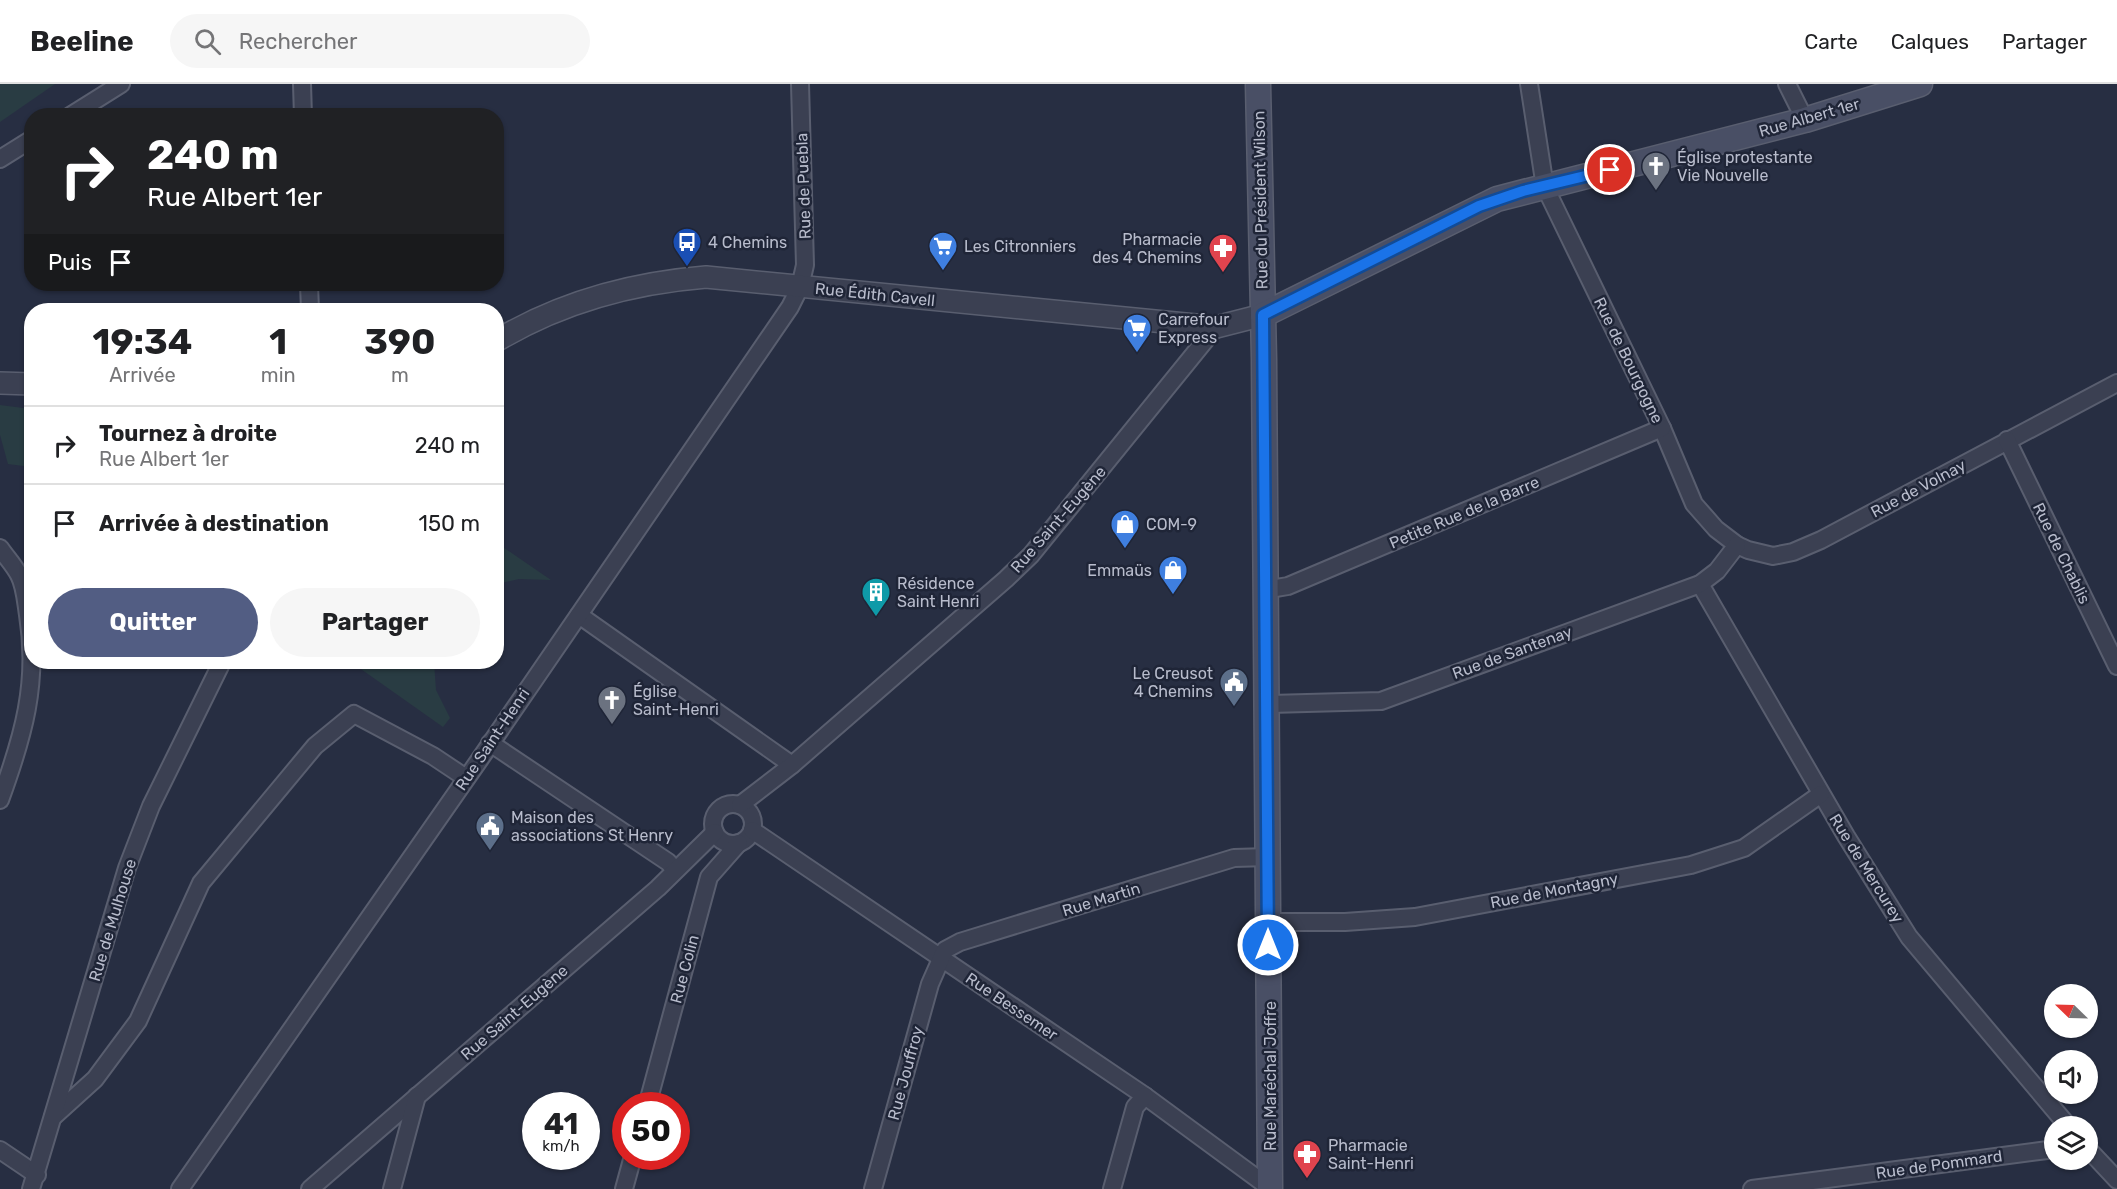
<!DOCTYPE html>
<html lang="fr">
<meta charset="utf-8">
<style>
:root{--surface:#fff;--page:#f6f6f6;--text:#202124;--muted:#757577;--line:#e0e0e0;--accent:#525d83}
body{margin:0;font-family:Rubik,sans-serif;background:var(--page);color:var(--text);height:100vh;display:flex;flex-direction:column;font-size:22px;white-space:nowrap}
*{box-sizing:border-box;margin:0}
p{font-size:20px;color:var(--muted)}
.icon{flex:none;width:33px;height:33px;fill:none;stroke:currentColor;stroke-width:2;stroke-linecap:round;stroke-linejoin:round}
.map{position:relative;flex:1;overflow:hidden}
.sheet{position:absolute;left:24px;top:219px;width:480px;height:366px;display:flex;flex-direction:column;background:var(--surface);border-radius:24px;box-shadow:0 2px 4px #0004}
.sheet>*{flex:none}
.top-card{position:absolute;left:24px;top:24px;width:480px;height:183px;border-radius:24px;box-shadow:0 2px 4px #0004;background:#202124;color:#fff;overflow:hidden}
.needle{width:39px;rotate:293deg}
.buttons{position:absolute;left:2044px;top:900px;display:grid;gap:12px}
.buttons a{display:grid;place-items:center;width:54px;height:54px;border-radius:50%;background:var(--surface);box-shadow:0 2px 4px #0004;font-size:30px}
.speed{position:absolute;left:522px;top:1008px;display:flex;gap:12px;font-size:30px;font-weight:700;text-align:center}
.speed>*{display:grid;place-content:center;width:78px;height:78px;border-radius:50%;background:var(--surface);box-shadow:0 2px 4px #0004;line-height:1}
.speed small{font-size:15px;font-weight:400}
.speed .limit{border:9px solid #d22;background:#fff;color:#111}
.pin{position:absolute;display:grid;place-items:center;width:51px;height:51px;color:#fff;margin:-26px;border:3px solid #fff;border-radius:50%;box-shadow:0 2px 6px #0007}
.me{position:absolute;width:66px;margin:-33px;rotate:0deg;stroke-linejoin:round;filter:drop-shadow(0 0 4px #0008)}
.turn{display:flex;align-items:center;gap:21px;height:126px;padding:0 24px;font-size:27px}
.turn .icon{width:78px;height:78px;stroke-width:2.5}
.turn b{display:block;font-size:42px;line-height:51px}
.then{display:flex;align-items:center;height:57px;padding:0 24px;background:#0003;gap:12px;font-size:22px}
.eta{display:flex;justify-content:space-evenly;align-items:center;height:102px;text-align:center}
.eta b{font-size:36px;font-weight:700;line-height:42px}
.button{display:flex;gap:12px;margin-top:auto;padding:12px 24px}
.button a{flex:1;height:69px;border-radius:36px;background:var(--accent);color:#fff;font-size:24px;font-weight:700;line-height:69px;text-align:center}
.button a+a{background:var(--page);color:var(--text)}
ul{padding:0;list-style:none}
li{display:flex;align-items:center;gap:18px;height:78px;padding:0 24px;border-top:2px solid var(--line)}
li div{flex:1}
li b{display:block;font-size:22px}
li em{font-style:normal}
header{display:flex;align-items:center;gap:36px;box-sizing:border-box;height:84px;padding:0 30px;background:var(--surface);border-bottom:2px solid var(--line)}
header strong{font-size:28px}
nav{display:flex;gap:33px;margin-inline-start:auto;font-size:21px}
.search{width:420px;height:54px;background:var(--page);display:flex;align-items:center;gap:15px;box-sizing:border-box;padding:0 21px;border-radius:33px;color:var(--muted);font-size:22px}
.map>svg:first-child{display:block}
.green{fill:#293c43}
.lines{fill:none;stroke-linecap:round;stroke-linejoin:round}
.minor-casing{stroke:#595e6f;stroke-width:20}
.tertiary-casing{stroke:#595e6f;stroke-width:24}
.secondary-casing{stroke:#595e6f;stroke-width:27}
.minor{stroke:#3b4052;stroke-width:16}
.tertiary{stroke:#3b4052;stroke-width:21}
.secondary{stroke:#494f65;stroke-width:24}
.route-casing{stroke:#114b97;stroke-width:15}
.route{stroke:#1a73e8;stroke-width:10}
.labels{text-anchor:middle;stroke-width:5;stroke-linejoin:round;paint-order:stroke}
.street-label{font-size:16px;fill:#b8bccc;stroke:#1f2537}
.poi-label{font-size:16px;fill:#b8bccc;stroke:#1f2537;text-anchor:start}
</style>
<header>
<strong>Beeline</strong>
<div class="search"><svg class="icon" aria-label="search" viewBox="0 0 24 24"><circle cx="10" cy="10" r="6"/><path d="M15 15l6 6"/></svg>Rechercher</div>
<nav><a>Carte</a><a>Calques</a><a>Partager</a></nav>
</header>
<div class="map">
<svg width="2117" height="1105" viewBox="0 0 2117 1105">
<rect width="100%" height="100%" fill="#272e42"/>
<g class="green">
<polygon points="0,0 55,0 0,38"/>
<polygon points="0,321 31,325 31,383 8,380 0,351"/>
<polygon points="497,458 497,459 551,496 519,495 497,500"/>
<polygon points="351,578 434,578 436,606 450,634 443,643"/>
</g>
<g class="lines">
<g class="minor-casing">
<g id="minor">
<polyline points="302,0 303,32"/>
<polyline points="1529,0 1545,103 1662,344 1694,420 1716,445 1737,461 1748,466 1773,472 1793,468 1821,456 2117,299"/>
<polyline points="1787,0 1805,36"/>
<polyline points="70,32 121,0"/>
<polyline points="0,75 32,55"/>
<polyline points="309,200 310,226"/>
<polyline points="2007,356 2117,582"/>
<path d="M0 464C6 473 14 481 19 491 25 502 26 518 28 531 39 599 23 653 0 716"/>
<polyline points="1700,500 1846,752 1909,853 2068,1042"/>
<polyline points="1264,506 1288,502 1662,344"/>
<polyline points="579,531 792,681"/>
<polyline points="1266,620 1381,617 1700,500 1717,487 1737,461"/>
<polyline points="490,659 668,778 675,786"/>
<circle cx="733" cy="740" r="20"/>
<polyline points="740,721 792,681 1006,495 1031,471 1216,243"/>
<polyline points="752,746 1145,1012 1262,1098 1270,1097"/>
<polyline points="1268,838 1345,838 1415,833 1691,781 1744,764 1821,710"/>
<polyline points="647,1022 709,793 739,759"/>
<polyline points="53,1033 95,995 138,937 201,799 315,662 354,630 433,672 466,694"/>
<polyline points="2088,1065 2117,1096"/>
<polyline points="0,1066 37,1091"/>
<polyline points="31,1105 127,784 151,722 222,578"/>
<polyline points="180,1105 480,675 790,223 800,203 805,181 800,0"/>
<polyline points="310,1105 658,804 715,748"/>
<polyline points="392,1105 417,1012"/>
<polyline points="624,1105 633,1072"/>
<polyline points="873,1105 930,900 945,866 960,858 1234,774 1268,773"/>
<polyline points="1112,1105 1135,1023 1145,1012"/>
<polyline points="1752,1105 2055,1065"/>
</g>
</g>
<g class="tertiary-casing">
<g id="tertiary">
<path d="M496 257C561 218 631 199 706 193L1216 243 1263 231"/>
<polyline points="0,299 32,300"/>
</g>
</g>
<g class="secondary-casing">
<g id="secondary">
<polyline points="1258,0 1264,275 1270,1105"/>
<polyline points="1263,231 1497,115 1805,36 1920,0"/>
</g>
</g>
<use href="#minor" class="minor"/>
<use href="#tertiary" class="tertiary"/>
<use href="#secondary" class="secondary"/>
</g>
<g class="lines">
<g class="route-casing">
<polyline id="route" points="1268,861 1263,231 1479,122 1523,107 1610,86"/>
</g>
<use href="#route" class="route"/>
</g>
<defs>
<g id="church-pin" transform="scale(1.5)"><path d="M0 17L-7.5 6A9.5 9.5 0 1 1 7.5 6Z" fill="#6b7280" stroke="#1f2537"/><path d="M-1.2-6h2.4v3.5h3.3v2.4h-3.3V6h-2.4V-.1h-3.3v-2.4h3.3Z" fill="#fff"/></g>
<g id="bus-pin" transform="scale(1.5)"><path d="M0 17L-7.5 6A9.5 9.5 0 1 1 7.5 6Z" fill="#1a4fb4" stroke="#1f2537"/><path d="M-5-6H5V4H4V6H2V4H-2V6H-4V4H-5ZM-3.5-4V0h7V-4ZM-3.5 1.2v1.5H-2V1.2ZM2 1.2v1.5H3.5V1.2Z" fill="#fff"/></g>
<g id="supermarket-pin" transform="scale(1.5)"><path d="M0 17L-7.5 6A9.5 9.5 0 1 1 7.5 6Z" fill="#3f7fe0" stroke="#1f2537"/><path d="M-6-5.5h2.5l.6 2H6L4.5 2H-2.5L-4.4-4H-6ZM-1.5 3.2a1.3 1.3 0 1 0 .1 0ZM3 3.2a1.3 1.3 0 1 0 .1 0Z" fill="#fff"/></g>
<g id="pharmacy-pin" transform="scale(1.5)"><path d="M0 17L-7.5 6A9.5 9.5 0 1 1 7.5 6Z" fill="#e0444e" stroke="#1f2537"/><path d="M-2-6h4v4h4v4h-4v4h-4v-4h-4v-4h4Z" fill="#fff"/></g>
<g id="shop-pin" transform="scale(1.5)"><path d="M0 17L-7.5 6A9.5 9.5 0 1 1 7.5 6Z" fill="#3f7fe0" stroke="#1f2537"/><path d="M-5-2.5h2.3a2.7 3.5 0 0 1 5.4 0H5L5.5 6h-11ZM-1.5-2.5h3a1.5 2.3 0 0 0-3 0Z" fill="#fff"/></g>
<g id="building-pin" transform="scale(1.5)"><path d="M0 17L-7.5 6A9.5 9.5 0 1 1 7.5 6Z" fill="#0f9aa8" stroke="#1f2537"/><path d="M-4-6H4V6H1V3H-1V6H-4ZM-2.5-4.3h1.7v1.8h-1.7ZM.8-4.3h1.7v1.8H.8ZM-2.5-1h1.7V.8h-1.7ZM.8-1h1.7V.8H.8Z" fill="#fff"/></g>
<g id="civic-pin" transform="scale(1.5)"><path d="M0 17L-7.5 6A9.5 9.5 0 1 1 7.5 6Z" fill="#5c6f8a" stroke="#1f2537"/><path d="M-.6-6.5H3V-4.5H.6V-3L4-1V1h2V6H-6V1h2V-1L-.6-3ZM-1.2 2.5V6h2.4V2.5Z" fill="#fff"/></g>
</defs>
<g fill-rule="evenodd">
<use href="#church-pin" x="1656" y="82"/>
<use href="#bus-pin" x="687" y="158"/>
<use href="#supermarket-pin" x="943" y="162"/>
<use href="#pharmacy-pin" x="1223" y="164"/>
<use href="#supermarket-pin" x="1137" y="244"/>
<use href="#shop-pin" x="1125" y="440"/>
<use href="#shop-pin" x="1173" y="486"/>
<use href="#building-pin" x="876" y="508"/>
<use href="#civic-pin" x="1234" y="598"/>
<use href="#church-pin" x="612" y="616"/>
<use href="#civic-pin" x="490" y="742"/>
<use href="#pharmacy-pin" x="1307" y="1070"/>
</g>
<g class="labels">
<g class="street-label">
<text transform="translate(1809 33) rotate(-16)" y="6">Rue Albert 1er</text>
<text transform="translate(803 102) rotate(-92)" y="6">Rue de Puebla</text>
<text transform="translate(1260 116) rotate(-91)" y="6">Rue du Président Wilson</text>
<text transform="translate(875 210) rotate(6)" y="6">Rue Édith Cavell</text>
<text transform="translate(1629 276) rotate(64)" y="6">Rue de Bourgogne</text>
<text transform="translate(1918 404) rotate(-28)" y="6">Rue de Volnay</text>
<text transform="translate(1464 428) rotate(-23)" y="6">Petite Rue de la Barre</text>
<text transform="translate(1058 435) rotate(-49)" y="6">Rue Saint-Eugène</text>
<text transform="translate(2062 469) rotate(64)" y="6">Rue de Chablis</text>
<text transform="translate(1512 568) rotate(-20)" y="6">Rue de Santenay</text>
<text transform="translate(492 655) rotate(-56)" y="6">Rue Saint-Henri</text>
<text transform="translate(1867 784) rotate(58)" y="6">Rue de Mercurey</text>
<text transform="translate(1554 806) rotate(-11)" y="6">Rue de Montagny</text>
<text transform="translate(1101 815) rotate(-17)" y="6">Rue Martin</text>
<text transform="translate(112 836) rotate(-73)" y="6">Rue de Mulhouse</text>
<text transform="translate(684 885) rotate(-75)" y="6">Rue Colin</text>
<text transform="translate(1012 922) rotate(34)" y="6">Rue Bessemer</text>
<text transform="translate(514 928) rotate(-41)" y="6">Rue Saint-Eugène</text>
<text transform="translate(905 989) rotate(-75)" y="6">Rue Jouffroy</text>
<text transform="translate(1270 992) rotate(-90)" y="6">Rue Maréchal Joffre</text>
<text transform="translate(1939 1080) rotate(-8)" y="6">Rue de Pommard</text>
</g>
<g class="poi-label">
<text x="1677" y="79">Église protestante<tspan x="1677" dy="18">Vie Nouvelle</tspan></text>
<text x="1202" y="161" text-anchor="end">Pharmacie<tspan x="1202" dy="18">des 4 Chemins</tspan></text>
<text x="708" y="164">4 Chemins</text>
<text x="964" y="168">Les Citronniers</text>
<text x="1158" y="241">Carrefour<tspan x="1158" dy="18">Express</tspan></text>
<text x="1146" y="446">COM-9</text>
<text x="1152" y="492" text-anchor="end">Emmaüs</text>
<text x="897" y="505">Résidence<tspan x="897" dy="18">Saint Henri</tspan></text>
<text x="1213" y="595" text-anchor="end">Le Creusot<tspan x="1213" dy="18">4 Chemins</tspan></text>
<text x="633" y="613">Église<tspan x="633" dy="18">Saint-Henri</tspan></text>
<text x="511" y="739">Maison des<tspan x="511" dy="18">associations St Henry</tspan></text>
<text x="1328" y="1067">Pharmacie<tspan x="1328" dy="18">Saint-Henri</tspan></text>
</g>
</g>
</svg>
<div class="buttons">
<a><svg class="needle" viewBox="-14 -14 28 28"><path d="M0-13l5 13h-10z" fill="#e53935"/><path d="M0 13l5-13h-10z" fill="#757577"/></svg></a>
<a><svg class="icon" aria-label="sound" viewBox="0 0 24 24"><path d="M4 9h4l5-4v14l-5-4H4zM17 9q2 3 0 6"/></svg></a>
<a><svg class="icon" aria-label="layers" viewBox="0 0 24 24"><path d="M12 4l9 5-9 5-9-5zM3 14l9 5 9-5"/></svg></a>
</div>
<div class="speed"><div>41<small>km/h</small></div><div class="limit">50</div></div>
<div class="pin" style="left:1610px;top:86px;background:#d93025"><svg class="icon" aria-label="arrive" viewBox="0 0 24 24"><path d="M6 21V4h12l-3 4 3 4H6"/></svg></div>
<svg class="me" style="left:1268px;top:861px" viewBox="-20 -20 40 40"><circle r="17" fill="#1a73e8" stroke="#fff" stroke-width="3"/><path d="M0-11L8 9 0 5-8 9z" fill="#fff"/></svg>
<div class="top-card">
<div class="turn"><svg class="icon" aria-label="right" viewBox="0 0 24 24"><path d="M7 20v-9h11M14 6l5 5-5 5"/></svg><div><b>240 m</b>Rue Albert 1er</div></div>
<div class="then">Puis<svg class="icon" aria-label="arrive" viewBox="0 0 24 24"><path d="M6 21V4h12l-3 4 3 4H6"/></svg></div>
</div>
<section class="sheet">
<div class="eta">
<div><b>19:34</b><p>Arrivée</p></div>
<div><b>1</b><p>min</p></div>
<div><b>390</b><p>m</p></div>
</div>
<ul>
<li><svg class="icon" aria-label="right" viewBox="0 0 24 24"><path d="M7 20v-9h11M14 6l5 5-5 5"/></svg><div><b>Tournez à droite</b><p>Rue Albert 1er</p></div><em>240 m</em></li>
<li><svg class="icon" aria-label="arrive" viewBox="0 0 24 24"><path d="M6 21V4h12l-3 4 3 4H6"/></svg><div><b>Arrivée à destination</b></div><em>150 m</em></li>
</ul>
<div class="button"><a>Quitter</a><a>Partager</a></div>
</section>
</div>
